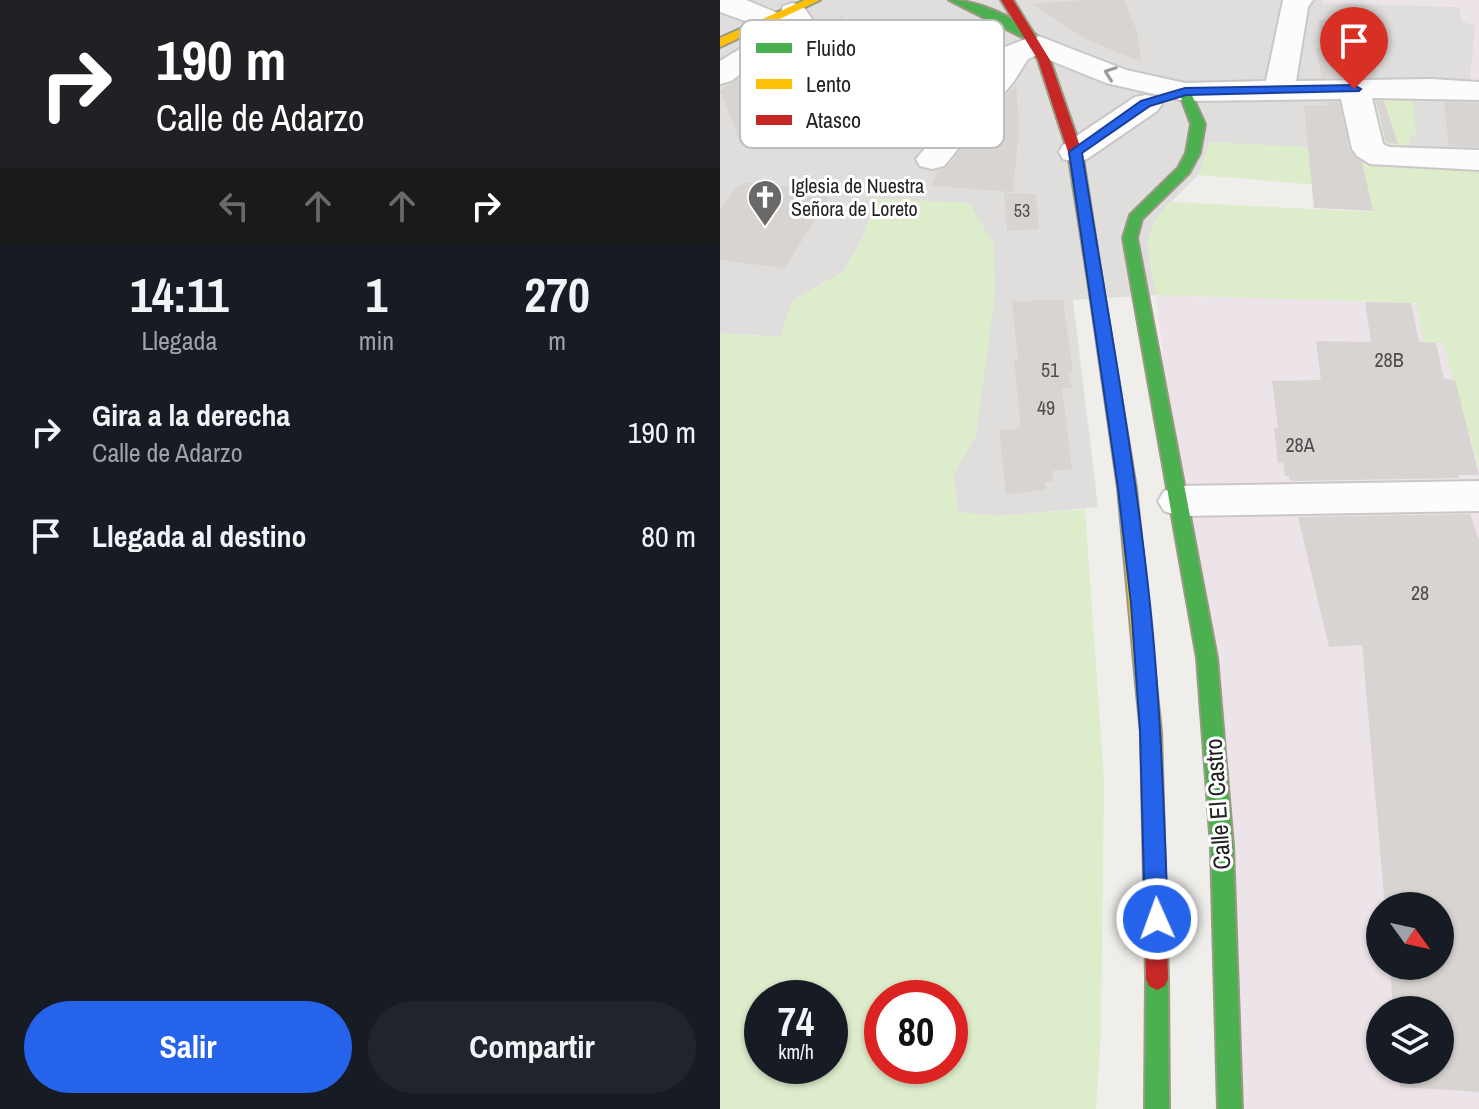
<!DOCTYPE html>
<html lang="es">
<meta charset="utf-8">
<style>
:root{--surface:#171b24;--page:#20242c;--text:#f1f3f6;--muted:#9ea1a6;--accent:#2563eb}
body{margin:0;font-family:"Archivo Narrow",sans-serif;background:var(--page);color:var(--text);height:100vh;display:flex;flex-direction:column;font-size:30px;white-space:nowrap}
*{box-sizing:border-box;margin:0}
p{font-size:26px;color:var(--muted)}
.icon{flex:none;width:44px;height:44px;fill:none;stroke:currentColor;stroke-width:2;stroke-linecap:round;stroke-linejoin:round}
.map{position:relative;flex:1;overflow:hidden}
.drawer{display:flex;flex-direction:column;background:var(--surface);width:720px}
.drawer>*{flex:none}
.top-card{background:#202124;color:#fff;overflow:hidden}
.needle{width:52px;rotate:123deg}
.controls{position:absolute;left:646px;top:892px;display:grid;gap:16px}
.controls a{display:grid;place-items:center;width:88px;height:88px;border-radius:50%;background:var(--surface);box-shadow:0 2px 6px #0004;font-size:40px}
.speed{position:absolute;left:24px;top:980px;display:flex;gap:16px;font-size:40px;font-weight:700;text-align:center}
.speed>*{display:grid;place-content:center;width:104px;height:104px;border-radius:50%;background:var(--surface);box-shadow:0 2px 6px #0004;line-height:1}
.speed small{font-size:20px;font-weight:400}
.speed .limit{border:12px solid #d22;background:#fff;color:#111}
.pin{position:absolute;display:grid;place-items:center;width:68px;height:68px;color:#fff;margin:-82px -34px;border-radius:50% 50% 50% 0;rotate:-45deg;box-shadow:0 0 8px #0007}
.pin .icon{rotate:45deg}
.me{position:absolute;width:88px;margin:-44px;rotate:358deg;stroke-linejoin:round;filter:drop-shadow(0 0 6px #0008)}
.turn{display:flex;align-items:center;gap:28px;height:168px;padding:0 24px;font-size:36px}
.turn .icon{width:104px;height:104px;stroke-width:2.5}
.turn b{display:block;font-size:56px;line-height:68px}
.lanes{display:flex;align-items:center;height:76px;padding:0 24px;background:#0003;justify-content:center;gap:40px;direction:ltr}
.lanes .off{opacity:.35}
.eta{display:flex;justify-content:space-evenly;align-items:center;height:136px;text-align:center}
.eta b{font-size:48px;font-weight:700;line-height:56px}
.primary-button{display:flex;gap:16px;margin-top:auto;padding:16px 24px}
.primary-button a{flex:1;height:92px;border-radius:48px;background:var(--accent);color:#fff;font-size:32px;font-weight:700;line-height:92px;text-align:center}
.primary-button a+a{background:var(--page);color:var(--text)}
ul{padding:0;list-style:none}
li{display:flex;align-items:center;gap:24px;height:104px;padding:0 24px}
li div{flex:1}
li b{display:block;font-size:30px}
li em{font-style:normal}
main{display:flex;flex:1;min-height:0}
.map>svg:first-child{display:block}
.residential{fill:#dfdedc}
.industrial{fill:#ede4e9;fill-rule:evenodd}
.grass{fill:#ddeccb;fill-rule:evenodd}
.building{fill:#d7d4d2}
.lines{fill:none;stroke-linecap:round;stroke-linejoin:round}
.street-casing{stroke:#c9c8c7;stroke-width:4}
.fast-casing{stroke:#999a82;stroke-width:4}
.slow-casing{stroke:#999a82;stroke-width:4}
.jam-casing{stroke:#999a82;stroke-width:4}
.street{fill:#fdfcfc;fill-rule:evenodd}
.fast{fill:#4caf50;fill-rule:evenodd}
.slow{fill:#ffc107;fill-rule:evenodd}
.jam{fill:#c62828;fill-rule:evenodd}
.oneway{stroke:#9a9a9a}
.route{fill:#2563eb;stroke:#184099;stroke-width:2}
.labels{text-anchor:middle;stroke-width:6;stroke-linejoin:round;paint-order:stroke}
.far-number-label{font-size:18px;fill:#4f4e4e}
.far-poi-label{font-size:20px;fill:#222;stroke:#fff;text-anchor:start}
.number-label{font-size:20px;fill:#4f4e4e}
.street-label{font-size:24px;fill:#222;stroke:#fff}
.key{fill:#fff;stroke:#bdbdbd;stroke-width:2}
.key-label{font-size:22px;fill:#222}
</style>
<main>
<section class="drawer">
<div class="top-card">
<div class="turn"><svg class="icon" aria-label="right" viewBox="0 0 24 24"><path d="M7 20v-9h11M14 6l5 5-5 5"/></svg><div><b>190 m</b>Calle de Adarzo</div></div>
<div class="lanes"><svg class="icon off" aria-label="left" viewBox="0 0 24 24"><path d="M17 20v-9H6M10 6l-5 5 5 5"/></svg><svg class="icon off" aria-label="ahead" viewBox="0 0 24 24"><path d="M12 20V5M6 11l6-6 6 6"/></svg><svg class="icon off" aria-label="ahead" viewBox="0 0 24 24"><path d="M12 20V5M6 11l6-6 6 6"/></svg><svg class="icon" aria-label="right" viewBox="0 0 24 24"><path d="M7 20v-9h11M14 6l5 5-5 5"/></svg></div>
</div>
<div class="eta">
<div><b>14:11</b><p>Llegada</p></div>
<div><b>1</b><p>min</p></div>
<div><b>270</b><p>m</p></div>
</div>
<ul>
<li><svg class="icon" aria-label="right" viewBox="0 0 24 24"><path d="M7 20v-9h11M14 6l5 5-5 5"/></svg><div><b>Gira a la derecha</b><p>Calle de Adarzo</p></div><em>190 m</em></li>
<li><svg class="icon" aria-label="arrive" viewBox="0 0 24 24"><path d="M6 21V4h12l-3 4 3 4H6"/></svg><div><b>Llegada al destino</b></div><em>80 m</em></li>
</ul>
<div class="primary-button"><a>Salir</a><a>Compartir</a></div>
</section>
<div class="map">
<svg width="759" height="1109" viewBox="0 0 759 1109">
<rect width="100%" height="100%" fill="#f0eeeb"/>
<polygon class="residential" points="0,0 603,0 603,2 740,7 755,26 751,81 759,82 759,165 486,159 478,175 444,209 436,295 353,300 378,507 278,516 238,512 233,475 256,435 156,198 143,237 123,272 73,300 60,337 0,333"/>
<g class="industrial">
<polygon points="603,0 759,0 759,82 750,81 755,26 741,21 740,7 602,3"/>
<path d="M759 250V1109H525L436 295 695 303ZM660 906H720V966H660ZM660 1010H720V1070H660Z"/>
</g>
<g class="grass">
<polygon points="693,99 696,137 689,137 691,152 659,149 641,100"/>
<path d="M490 142 641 150 644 162 759 165V467L723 343 704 342 696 303 436 295C429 254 417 233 452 202L653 212 648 189 478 175Z"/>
<path d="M156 198 249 203 274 245 275 294 256 435 233 475 238 512 278 516 365 509 384 780 381 1032 376 1109H0V333L60 337 73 300 123 272 143 237ZM42 998H110V1066H42ZM230 998V1066H162V998Z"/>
</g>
<g class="building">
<polygon points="366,0 404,0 417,31 421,62 366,39 312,4"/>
<polygon points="125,15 52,101 76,103 59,145 23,133 19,139 0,91 56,53"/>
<polygon points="598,20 642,20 657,77 602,78 596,48 603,48"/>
<polygon points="296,84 299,129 293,192 211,186 218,170 226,168"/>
<polygon points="656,101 664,101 678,144 666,142"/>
<polygon points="607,102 619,102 629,150 642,162 653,211 594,208 584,105 608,105"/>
<polygon points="724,102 759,103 759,147 729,146"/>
<polygon points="29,182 112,192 65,268 0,260 0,210 17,186"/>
<polygon points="284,193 316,194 319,229 287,231"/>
<polygon points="343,300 353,373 349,373 352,388 342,388 352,469 332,471 333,481 324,482 326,490 286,494 279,430 301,428 294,360 298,360 292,301"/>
<polygon points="645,302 691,303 699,342 716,343 724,379 735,380 759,475 738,475 739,478 570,481 569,476 565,476 563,462 558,463 554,428 558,428 552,381 601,380 596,341 651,342"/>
<polygon points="750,514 759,540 759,1092 680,1087 678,1070 720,1070 720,1010 673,1010 670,966 720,966 720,906 665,906 642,645 609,647 578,517"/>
</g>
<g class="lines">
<g class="street-casing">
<g id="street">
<polygon points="0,0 26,0 60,14 63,6 73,3 83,6 94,22 89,33 54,50 11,81 0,84 0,61 51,30 0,12"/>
<polygon points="563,0 593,0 588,7 576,81 711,79 759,82 759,100 652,98 663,144 669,147 759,150 759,170 650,164 637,156 632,149 621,99 465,101 386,83 317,55 308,59 294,81 224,166 212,169 200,166 196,159 270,71 285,47 316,35 406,70 465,83 546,81"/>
<polygon points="426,95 437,97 442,104 437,111 367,159 355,162 343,159 339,152 343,145 415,97"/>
<polygon points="759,481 759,511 459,516 444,511 438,501 444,491 459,486"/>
</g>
</g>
<g class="fast-casing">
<g id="fast">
<path d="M229 0C258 0 296 18 318 37L308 40Z"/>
<polygon points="461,89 469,89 485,124 480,153 469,173 422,219 417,238 497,658 513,846 522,1109 498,1109 491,846 477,658 403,238 410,215 458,168 466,153 471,124 459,92"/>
<polygon points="437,968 445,972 448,979 449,1109 425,1109 426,979 429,972"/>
</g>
</g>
<g class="slow-casing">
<g id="slow">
<polygon points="85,0 100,0 0,47 0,38"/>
<polygon points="376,283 383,287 416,488 437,694 434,699 427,702 420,699 417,694 398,488 369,287"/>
</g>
</g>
<g class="jam-casing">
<g id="jam">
<polygon points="281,0 293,0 330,60 362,152 383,287 381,290 371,290 369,287 348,152 318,60"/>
<polygon points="427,686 434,689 437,694 441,731 448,979 445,986 437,990 429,986 426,979 421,731 417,694 420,689"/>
</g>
</g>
<use href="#street" class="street"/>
<use href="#fast" class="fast"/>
<use href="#slow" class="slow"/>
<use href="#jam" class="jam"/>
</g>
<defs><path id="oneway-chevron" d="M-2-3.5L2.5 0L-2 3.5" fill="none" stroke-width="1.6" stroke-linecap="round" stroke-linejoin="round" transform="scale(2)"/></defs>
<use class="oneway" href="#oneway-chevron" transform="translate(390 73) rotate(-160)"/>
<path class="route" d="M634 85 641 89 639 91 466 95 430 106 362 153C386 303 414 453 430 604 441 709 444 814 448 919L445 926 437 929 429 926 425 919 420 731 411 604 398 488 349 152 421 101 465 88Z"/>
<defs>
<g id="church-pin" transform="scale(1.8)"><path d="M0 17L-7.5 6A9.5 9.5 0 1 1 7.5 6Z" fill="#6a6968" stroke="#fff"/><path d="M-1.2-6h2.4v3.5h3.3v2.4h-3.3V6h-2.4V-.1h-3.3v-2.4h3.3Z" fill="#fff"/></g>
</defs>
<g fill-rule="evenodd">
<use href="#church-pin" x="45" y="197"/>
</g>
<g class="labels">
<g class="far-number-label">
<text x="302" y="217">53</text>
</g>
<g class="far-poi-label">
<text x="71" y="193">Iglesia de Nuestra<tspan x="71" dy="23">Señora de Loreto</tspan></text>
</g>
<g class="number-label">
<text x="669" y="367">28B</text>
<text x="330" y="377">51</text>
<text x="326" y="415">49</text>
<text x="580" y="452">28A</text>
<text x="700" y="600">28</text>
</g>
<g class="street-label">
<text transform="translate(498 804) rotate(-94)" y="8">Calle El Castro</text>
</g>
</g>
<rect x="20" y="20" width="264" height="128" rx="12" class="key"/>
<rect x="36" y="43" width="36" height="10" fill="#4caf50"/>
<rect x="36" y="79" width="36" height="10" fill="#ffc107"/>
<rect x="36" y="115" width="36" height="10" fill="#c62828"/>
<g class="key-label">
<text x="86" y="56">Fluido</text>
<text x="86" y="92">Lento</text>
<text x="86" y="128">Atasco</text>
</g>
</svg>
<div class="controls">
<a><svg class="needle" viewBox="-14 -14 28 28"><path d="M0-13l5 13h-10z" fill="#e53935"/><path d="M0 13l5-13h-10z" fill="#9ea1a6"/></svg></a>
<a><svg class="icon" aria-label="layers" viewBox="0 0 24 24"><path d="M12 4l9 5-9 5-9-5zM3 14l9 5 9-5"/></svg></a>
</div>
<div class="speed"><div>74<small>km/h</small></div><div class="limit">80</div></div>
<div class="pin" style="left:634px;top:89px;background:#d93025"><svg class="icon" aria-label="arrive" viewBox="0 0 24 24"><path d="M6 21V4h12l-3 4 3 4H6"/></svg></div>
<svg class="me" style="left:437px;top:919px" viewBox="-20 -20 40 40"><circle r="17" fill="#2563eb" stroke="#fff" stroke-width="3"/><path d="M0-11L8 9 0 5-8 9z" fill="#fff"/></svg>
</div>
</main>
